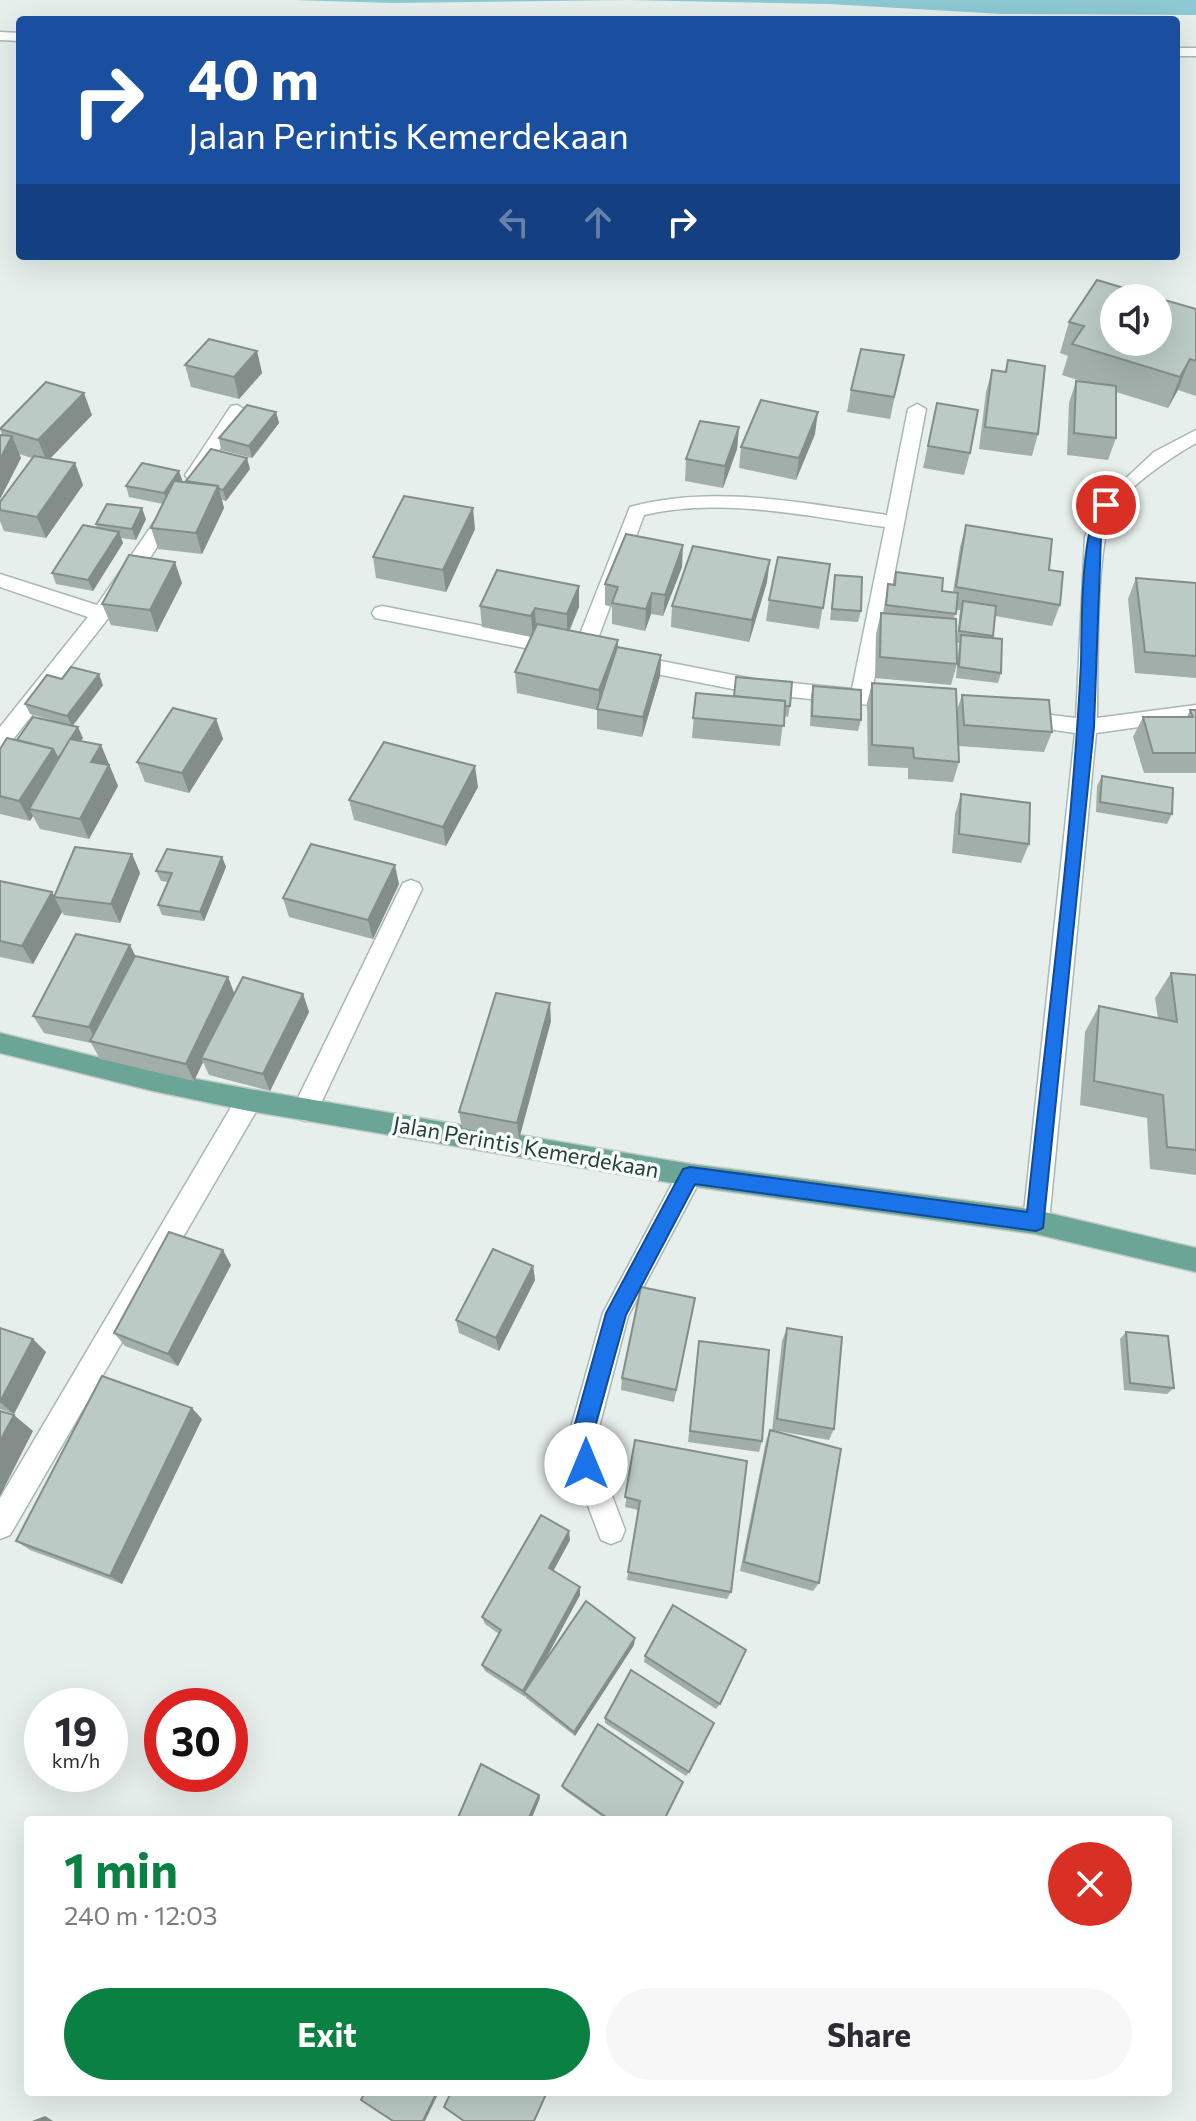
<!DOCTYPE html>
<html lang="en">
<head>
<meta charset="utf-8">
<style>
	:root { --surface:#fff; --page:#f7f7f7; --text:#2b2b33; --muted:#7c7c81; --accent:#0b8043 }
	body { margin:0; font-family:Commissioner,sans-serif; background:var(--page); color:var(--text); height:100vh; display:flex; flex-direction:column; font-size:30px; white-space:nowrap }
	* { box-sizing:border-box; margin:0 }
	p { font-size:26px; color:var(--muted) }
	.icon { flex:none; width:44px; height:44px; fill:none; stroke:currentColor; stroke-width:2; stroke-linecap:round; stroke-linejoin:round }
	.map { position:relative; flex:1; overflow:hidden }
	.panel { position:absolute; left:24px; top:1816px; width:1148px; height:280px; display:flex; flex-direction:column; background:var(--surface); border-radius:8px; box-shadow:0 8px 32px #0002 }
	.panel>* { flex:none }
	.guide { position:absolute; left:16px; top:16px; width:1164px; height:244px; border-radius:8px; box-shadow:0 8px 32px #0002; background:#1a4fa0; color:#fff; overflow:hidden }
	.tools { position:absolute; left:1100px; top:284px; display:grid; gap:16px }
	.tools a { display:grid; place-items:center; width:72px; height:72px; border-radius:50%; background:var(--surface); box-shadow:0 8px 32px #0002; font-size:40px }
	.speed { position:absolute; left:24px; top:1688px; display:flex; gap:16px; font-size:40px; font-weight:700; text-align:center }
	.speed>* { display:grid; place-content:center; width:104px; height:104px; border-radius:50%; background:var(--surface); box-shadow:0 8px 32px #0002; line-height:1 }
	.speed small { font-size:20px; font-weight:400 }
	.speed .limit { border:12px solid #d22; background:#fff; color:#111 }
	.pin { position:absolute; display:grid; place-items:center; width:68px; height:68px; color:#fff; margin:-34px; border:4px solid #fff; border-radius:50%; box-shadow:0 2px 8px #0007 }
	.me { position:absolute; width:88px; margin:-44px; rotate:0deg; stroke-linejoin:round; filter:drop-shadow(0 0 6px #0008) }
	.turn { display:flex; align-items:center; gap:28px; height:168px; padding:0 40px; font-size:36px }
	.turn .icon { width:104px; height:104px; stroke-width:2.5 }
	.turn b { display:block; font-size:56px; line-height:68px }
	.lanes { display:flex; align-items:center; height:76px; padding:0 40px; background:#0003; justify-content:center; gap:40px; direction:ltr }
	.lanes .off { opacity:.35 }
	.round { display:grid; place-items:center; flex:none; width:84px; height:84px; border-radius:42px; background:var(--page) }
	.summary { display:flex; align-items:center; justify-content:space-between; height:136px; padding:0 40px }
	h1 { font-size:48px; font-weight:700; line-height:60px; color:var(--accent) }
	.primary-button { display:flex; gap:16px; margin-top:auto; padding:16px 40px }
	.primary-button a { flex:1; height:92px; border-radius:48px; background:var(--accent); color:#fff; font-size:32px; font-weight:700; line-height:92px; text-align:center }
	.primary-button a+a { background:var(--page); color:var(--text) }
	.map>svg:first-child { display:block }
	.water { fill:#8ec9d4 }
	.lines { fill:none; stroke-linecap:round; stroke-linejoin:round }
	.minor-casing { stroke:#a8b8b2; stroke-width:3 }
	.primary-casing { stroke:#c2cac8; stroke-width:3 }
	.minor { fill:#fff; fill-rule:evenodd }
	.primary { fill:#6aa596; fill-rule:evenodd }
	.wall { fill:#a1aea9; fill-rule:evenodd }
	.shaded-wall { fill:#838d89 }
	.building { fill:#bbcac4; stroke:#838d89; stroke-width:2 }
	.route { fill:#1a73e8; stroke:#114b97; stroke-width:2 }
	.labels { text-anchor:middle; stroke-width:7; stroke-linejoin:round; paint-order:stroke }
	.street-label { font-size:22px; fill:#24423a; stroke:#f7fbf9 }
</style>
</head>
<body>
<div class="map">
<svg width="1196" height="2121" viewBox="0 0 1196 2121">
	<rect width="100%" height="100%" fill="#e6efeb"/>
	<!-- water -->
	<polygon class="water" points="294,0 1196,0 1196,15 1002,14 829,4 626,0 392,3"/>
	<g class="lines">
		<!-- minor casing -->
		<g class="minor-casing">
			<g id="minor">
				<polygon points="0,32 20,33 20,41 0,40"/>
				<rect x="1176" y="48" width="20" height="8"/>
				<path d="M917,404l9,5 -54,282 34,5 3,5 -3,5 -7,2 -146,-15 -122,-24 -10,-7 10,-7 122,24 99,10 33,-162c-78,-11 -163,-30 -241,-12l-51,137 -3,5h-14l-3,-5 57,-145c83,-23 173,-4 257,8l21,-106z"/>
				<polygon points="237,405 246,410 200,479 188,479 185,475 188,471 231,406"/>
				<path d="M1196,430v13c-23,13 -68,43 -82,66 -19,31 -16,166 -17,209l99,-13v14l-100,14 -47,489 -4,8 -9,4 -9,-4 -4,-8 52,-489 -56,-8 -7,-2 -3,-5 3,-5 7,-2 57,7 9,-181 12,-32 57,-53z"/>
				<polygon points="172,503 181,509 128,593 7,747 0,750 0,727 88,617 0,587 0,574 97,605 166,505"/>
				<polygon points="382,606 560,641 570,648 560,655 375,618 372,613 375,608"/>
				<polygon points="411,880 419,883 422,889 314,1118 305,1121 296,1118 293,1110 296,1102 400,889 403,883"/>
				<polygon points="249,1089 258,1092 261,1100 258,1108 10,1535 0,1539 0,1498 240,1092"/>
				<polygon points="690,1164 699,1167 703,1175 628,1316 598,1431 600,1464 625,1530 621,1540 611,1544 601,1540 572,1464 570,1431 603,1313 681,1167"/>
			</g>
		</g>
		<!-- primary casing -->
		<g class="primary-casing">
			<polygon id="primary" points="0,1033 153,1071 249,1089 690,1164 1036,1210 1196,1248 1196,1272 1036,1234 690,1186 249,1111 153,1091 0,1053"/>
		</g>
		<!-- minor -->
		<use href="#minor" class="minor"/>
		<!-- primary -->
		<use href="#primary" class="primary"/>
	</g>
	<!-- wall -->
	<g class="wall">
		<polygon points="1196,309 1196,396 1178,390 1168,408 1116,392 1116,438 1108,460 1067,455 1069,403 1076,381 1084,382 1062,375 1068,356 1060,353 1069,322"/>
		<polygon points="257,351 262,373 239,399 191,387 185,365"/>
		<polygon points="1008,360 1038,434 1032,456 979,449 986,392 992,370 1005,372"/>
		<polygon points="899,377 890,419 847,412 851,390"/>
		<polygon points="937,403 970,453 964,475 923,468"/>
		<polygon points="276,412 279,423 252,458 221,450 219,438"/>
		<polygon points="92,415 49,459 75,463 83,485 46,538 4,531 0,521 0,502 32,458 19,454 21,458 0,499 0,435 2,435 0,428"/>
		<polygon points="739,427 737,449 723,488 685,481 686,459"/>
		<polygon points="815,434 796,480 739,468 741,447"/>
		<polygon points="250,469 226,501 222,500 224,508 202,554 158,549 151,528 163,504 129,497 126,486 186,483 186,481"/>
		<polygon points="146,519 136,540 121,538 123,543 93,591 56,584 52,573 97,528 96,524"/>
		<path d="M966,525l83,45 11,35 -8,21 -57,-10 -3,22 9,35 -3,10 -42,-5 3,-35 -2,-1v22l-6,21 -76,-7 1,-44 5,-21h2l5,-29 5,1 3,-13 46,19 11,1 7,-45zM956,610h4l-3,29 -3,-21z"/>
		<polygon points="475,529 446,592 376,578 373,557"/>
		<polygon points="830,564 819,629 766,621 769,600"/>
		<polygon points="682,567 663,616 651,614 645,631 612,624 612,607 605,605 605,584"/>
		<polygon points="835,575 861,611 858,622 830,620"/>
		<polygon points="1136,578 1196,583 1196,678 1135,673 1128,599"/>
		<polygon points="767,582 749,642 671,627 672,606"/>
		<polygon points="182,583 157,632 111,625 102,604"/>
		<polygon points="480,606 579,607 570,630 618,647 661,655 660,676 642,737 597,729 597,710 517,693 515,672 531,637 482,627"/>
		<polygon points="62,679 103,685 73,726 83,738 81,741 101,745 118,786 89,839 40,829 33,816 30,821 0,814 0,749 57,722 30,714 25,704"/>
		<polygon points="872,683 957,710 962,695 1052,732 1044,752 959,746 959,762 953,782 908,779 908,768 868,766 867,703"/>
		<polygon points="813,686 861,720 858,731 810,726 811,696"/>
		<polygon points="696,693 790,706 788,717 784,716 780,746 692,738"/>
		<polygon points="1190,710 1196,710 1196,773 1144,773 1133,737 1143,717 1187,717"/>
		<polygon points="216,719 223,739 189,793 145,782 137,762"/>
		<polygon points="1102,776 1172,814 1167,824 1096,812 1097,786"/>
		<polygon points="478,787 446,846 354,820 349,800"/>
		<polygon points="961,794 1029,844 1021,863 952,853 955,814"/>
		<polygon points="132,854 140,873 120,923 64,915 62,912 33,964 0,957 0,881 52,892 54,895"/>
		<polygon points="222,857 226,867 204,921 162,915 158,905 168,882 161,881 156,871"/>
		<polygon points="399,884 373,939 289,917 283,898"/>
		<polygon points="130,945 135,956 228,977 234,994 303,994 309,1012 270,1091 209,1075 203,1062 194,1081 100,1059 91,1043 44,1033 33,1016"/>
		<polygon points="1171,973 1196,975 1196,1175 1150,1169 1147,1118 1080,1105 1085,1032 1099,1006 1158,1018 1155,998"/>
		<polygon points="551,1021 519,1139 462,1128 459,1112"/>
		<polygon points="231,1265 178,1366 125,1346 114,1333"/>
		<polygon points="533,1266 535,1280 499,1351 459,1333 456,1320"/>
		<polygon points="692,1311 674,1402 621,1390 622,1378"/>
		<polygon points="0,1328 46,1352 14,1414 0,1409"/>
		<polygon points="787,1328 834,1429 829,1440 772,1430 782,1341"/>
		<polygon points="1126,1332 1174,1388 1167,1394 1124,1390 1120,1339"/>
		<polygon points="699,1341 762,1441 759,1452 688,1442"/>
		<polygon points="202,1419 122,1584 30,1550 16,1541"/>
		<polygon points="770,1430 819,1583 813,1591 740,1571 766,1441"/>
		<polygon points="635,1440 731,1592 727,1599 627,1580 638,1510 625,1507"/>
		<polygon points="570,1540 553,1571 580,1587 580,1595 540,1669 634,1645 575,1736 526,1698 526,1696 525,1697 485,1671 482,1665 499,1634 485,1624 482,1617"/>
		<polygon points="645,1656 720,1704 716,1709 644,1662"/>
		<polygon points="605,1718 689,1772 686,1776 605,1723"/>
		<polygon points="562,1786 664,1820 607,1820 563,1789"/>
	</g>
	<!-- shaded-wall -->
	<g class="shaded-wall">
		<polygon points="257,351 262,373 239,399 234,377"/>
		<polygon points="1190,359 1178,390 1168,408 1180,377"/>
		<polygon points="84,393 92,415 47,462 38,440"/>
		<polygon points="276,412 279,423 252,458 249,446"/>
		<polygon points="818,412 815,434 796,480 799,458"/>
		<polygon points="739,427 737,449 723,488 725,466"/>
		<polygon points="12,436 21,458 0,499 0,459"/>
		<polygon points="247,458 250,469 226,501 223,490"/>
		<polygon points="75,463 83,485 46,538 37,517"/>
		<polygon points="179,471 183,482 167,504 164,493"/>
		<polygon points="218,486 224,508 202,554 196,533"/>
		<polygon points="142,508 146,519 136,540 132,529"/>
		<polygon points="473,508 475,529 446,592 443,570"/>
		<polygon points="119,532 123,543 93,591 88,580"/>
		<polygon points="683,545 682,567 663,616 665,595"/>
		<polygon points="770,560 767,582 749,642 752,620"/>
		<polygon points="175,562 182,583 157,632 150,610"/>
		<polygon points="579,586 579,607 567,635 567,614"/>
		<polygon points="652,593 651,614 645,631 646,609"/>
		<polygon points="535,608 536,629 533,637 531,616"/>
		<polygon points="618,640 618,661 599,711 599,690"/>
		<polygon points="661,655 660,676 642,737 643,717"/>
		<polygon points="99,674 103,685 72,726 67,716"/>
		<polygon points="216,719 223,739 189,793 182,773"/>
		<polygon points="78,727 83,738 63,769 58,759"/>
		<polygon points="101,745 118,786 89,839 80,819 91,762"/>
		<polygon points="53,749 63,769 29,809 33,816 30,821 19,801"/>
		<polygon points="475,766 478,787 446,846 443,827"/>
		<polygon points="132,854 140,873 120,923 111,904"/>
		<polygon points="222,857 226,867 204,921 200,912"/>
		<polygon points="395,865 399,884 373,939 368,920"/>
		<polygon points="52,892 62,912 33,964 22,946"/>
		<polygon points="130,945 139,963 99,1045 89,1027"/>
		<polygon points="228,977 235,995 201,1058 203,1062 194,1081 186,1064"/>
		<polygon points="303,994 309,1012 270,1091 263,1074"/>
		<polygon points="550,1003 551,1021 519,1139 517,1123"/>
		<polygon points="223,1250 231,1265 178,1366 168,1354"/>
		<polygon points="533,1266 535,1280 499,1351 496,1338"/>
		<polygon points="33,1339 46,1352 14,1414 0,1402"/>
		<polygon points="192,1408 202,1419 122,1584 110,1576"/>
		<polygon points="14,1415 33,1431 0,1496 0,1441"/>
		<polygon points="569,1531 570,1540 550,1577 549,1568"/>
		<polygon points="580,1587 580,1595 527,1694 524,1692 525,1697 523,1691"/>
		<polygon points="635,1638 634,1645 575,1736 574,1732"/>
		<polygon points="539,1795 540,1798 531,1820 528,1820"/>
		<polygon points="437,2092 439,2092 425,2121 423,2121"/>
		<polygon points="45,2116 53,2121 32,2121"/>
	</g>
	<!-- building -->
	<g class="building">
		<polygon points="1097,280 1158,298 1114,298 1114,342 1158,342 1158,298 1196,309 1196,361 1190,359 1180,377 1072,344 1084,326 1069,322"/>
		<polygon points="209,339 257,351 234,377 185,365"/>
		<polygon points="861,349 904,355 894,397 851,390"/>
		<polygon points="1008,360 1045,366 1038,434 985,427 992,370 1006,372"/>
		<polygon points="1076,381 1116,386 1116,438 1074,433"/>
		<polygon points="46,382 84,393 38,440 0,429"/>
		<polygon points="761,400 818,412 799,458 741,447"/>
		<polygon points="937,403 978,410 970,453 928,446"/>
		<polygon points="247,405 276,412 249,446 219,438"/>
		<polygon points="700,421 739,427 725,466 686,459"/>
		<polygon points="0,435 12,436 0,459"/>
		<polygon points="211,449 247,458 223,490 219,489 218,486 186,481"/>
		<polygon points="34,456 75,463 37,517 0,510 0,502"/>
		<polygon points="142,463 179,471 164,493 126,486"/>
		<polygon points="174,481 218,486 196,533 151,528"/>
		<polygon points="404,496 473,508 443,570 373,557"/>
		<polygon points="107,504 142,508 132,529 96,524"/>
		<polygon points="83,525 119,532 88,580 52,573"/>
		<polygon points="966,525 1052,539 1049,570 1063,572 1060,605 956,587"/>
		<polygon points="626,534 683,545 665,595 652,593 646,609 612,603 618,587 605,584"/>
		<polygon points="693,546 770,560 752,620 672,606"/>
		<polygon points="129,555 175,562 150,610 102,604"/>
		<polygon points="778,557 830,564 823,608 769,600"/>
		<polygon points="497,570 579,586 567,614 535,608 531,616 480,606"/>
		<polygon points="896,572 943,578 942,591 958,593 956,614 886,605 888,584 895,585"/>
		<polygon points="835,575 862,577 861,611 832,609"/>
		<polygon points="1136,578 1196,583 1196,656 1145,652"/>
		<polygon points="963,601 996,606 993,636 959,631"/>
		<polygon points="881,613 956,619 957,664 880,657"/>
		<polygon points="537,624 618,640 599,690 515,672"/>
		<polygon points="961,635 1002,639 1001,673 959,667"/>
		<polygon points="617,647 661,655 643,717 597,709"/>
		<polygon points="71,667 99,674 67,716 25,704 47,675 62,679"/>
		<polygon points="736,677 792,682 790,706 785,706 785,701 734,696"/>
		<polygon points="872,683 956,689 959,762 914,758 913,748 872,745"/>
		<polygon points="813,686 861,690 861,720 812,716"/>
		<polygon points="696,693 785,701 784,726 693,718"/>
		<polygon points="962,695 1049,700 1052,732 964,725"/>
		<polygon points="173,708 216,719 182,773 137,762"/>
		<polygon points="1190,710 1196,710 1196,753 1153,753 1143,717 1193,717"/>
		<polygon points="33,717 78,727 58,759 53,749 17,740"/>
		<polygon points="7,738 53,749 19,801 0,796 0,749"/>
		<polygon points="70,739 101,745 91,762 109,765 80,819 29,809"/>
		<polygon points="384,742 475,766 443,827 349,800"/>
		<polygon points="1102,776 1173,788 1172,814 1100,802"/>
		<polygon points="961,794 1030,803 1029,844 959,834"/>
		<polygon points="311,844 395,865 368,920 283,898"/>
		<polygon points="75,847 132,854 111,904 54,897"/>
		<polygon points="167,849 222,857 200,912 158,905 172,873 156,871"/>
		<polygon points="0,881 52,892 22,946 0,941"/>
		<polygon points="76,934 130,945 89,1027 33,1016"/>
		<polygon points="135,956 228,977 186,1064 90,1041"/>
		<polygon points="1171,973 1196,975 1196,1150 1167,1147 1163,1095 1094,1081 1099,1006 1177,1022"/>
		<polygon points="243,977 303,994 263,1074 201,1058"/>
		<polygon points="496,993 550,1003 517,1123 459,1112"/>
		<polygon points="169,1232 223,1250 168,1354 114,1333"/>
		<polygon points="493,1249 533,1266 496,1338 456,1320"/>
		<polygon points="641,1287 695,1298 676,1390 622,1378"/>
		<polygon points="0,1328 33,1339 0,1402"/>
		<polygon points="787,1328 842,1337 834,1429 777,1419"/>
		<polygon points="1126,1332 1168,1336 1174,1388 1130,1383"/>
		<polygon points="699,1341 769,1350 762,1441 690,1431"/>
		<polygon points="102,1376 192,1408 110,1576 16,1541"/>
		<polygon points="0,1411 14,1415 0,1441"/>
		<polygon points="770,1430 841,1449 819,1583 744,1562"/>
		<polygon points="635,1440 747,1461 731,1592 628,1572 640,1501 625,1497"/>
		<polygon points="541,1515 569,1531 549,1568 580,1587 523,1691 482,1665 501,1630 482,1617"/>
		<polygon points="586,1601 635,1638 574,1732 524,1692"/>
		<polygon points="673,1605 746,1650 720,1704 645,1656"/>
		<polygon points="631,1670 714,1723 689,1772 605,1718"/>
		<polygon points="598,1724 683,1782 664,1820 610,1820 562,1786"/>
		<polygon points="481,1764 539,1795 528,1820 457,1820"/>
		<polygon points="365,2092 437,2092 423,2121 393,2121 361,2100"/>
		<polygon points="451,2092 547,2092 534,2121 464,2121 444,2107"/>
	</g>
	<!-- route -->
	<path class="route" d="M1106,500l7,5 -12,32 -7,190 -51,501 -7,3 -341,-47 -69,131 -32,116 2,33 -3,8 -7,3 -8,-3 -5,-41 33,-118 77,-144 7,-2 337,45c19,-183 45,-366 54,-549 1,-28 -2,-152 25,-163z"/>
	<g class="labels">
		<!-- street labels -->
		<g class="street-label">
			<text transform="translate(526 1147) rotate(10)" y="8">Jalan Perintis Kemerdekaan</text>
		</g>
	</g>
</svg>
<div class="tools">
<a><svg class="icon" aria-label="sound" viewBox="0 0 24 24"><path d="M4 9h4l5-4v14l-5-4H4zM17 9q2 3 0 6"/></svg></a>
</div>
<div class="speed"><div>19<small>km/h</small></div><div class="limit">30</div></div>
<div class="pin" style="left:1106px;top:505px;background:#d93025"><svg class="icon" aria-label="arrive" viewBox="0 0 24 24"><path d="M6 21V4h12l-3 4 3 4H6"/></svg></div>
<svg class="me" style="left:586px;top:1464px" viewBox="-20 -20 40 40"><circle r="19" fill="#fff"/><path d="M0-13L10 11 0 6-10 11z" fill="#1a73e8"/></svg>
<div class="guide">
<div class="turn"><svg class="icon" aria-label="right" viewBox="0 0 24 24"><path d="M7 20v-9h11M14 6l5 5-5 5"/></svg><div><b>40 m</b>Jalan Perintis Kemerdekaan</div></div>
<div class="lanes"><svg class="icon off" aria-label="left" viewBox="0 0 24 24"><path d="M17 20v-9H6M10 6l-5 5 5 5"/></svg><svg class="icon off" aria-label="ahead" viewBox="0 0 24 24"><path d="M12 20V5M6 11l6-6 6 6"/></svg><svg class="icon" aria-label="right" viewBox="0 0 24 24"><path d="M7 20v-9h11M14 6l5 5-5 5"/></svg></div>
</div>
<section class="panel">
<div class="summary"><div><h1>1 min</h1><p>240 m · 12:03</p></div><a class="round" style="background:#d93025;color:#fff"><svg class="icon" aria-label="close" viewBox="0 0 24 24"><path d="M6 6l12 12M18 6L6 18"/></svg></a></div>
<div class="primary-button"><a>Exit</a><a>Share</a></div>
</section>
</div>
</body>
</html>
